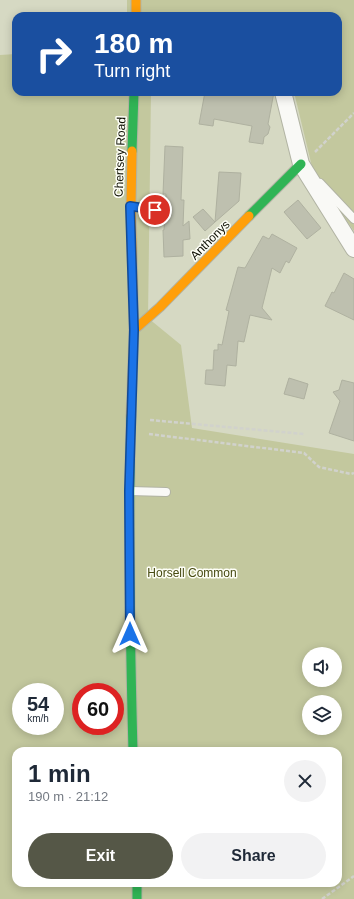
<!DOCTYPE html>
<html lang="en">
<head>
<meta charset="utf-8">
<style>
	:root { --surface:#fff; --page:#f2f2f3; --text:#1f2937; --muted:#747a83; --accent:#555747 }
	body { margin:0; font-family:Helvetica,sans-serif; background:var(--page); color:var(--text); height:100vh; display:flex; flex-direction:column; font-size:15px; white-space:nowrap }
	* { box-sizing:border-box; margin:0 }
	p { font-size:13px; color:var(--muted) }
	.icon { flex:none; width:22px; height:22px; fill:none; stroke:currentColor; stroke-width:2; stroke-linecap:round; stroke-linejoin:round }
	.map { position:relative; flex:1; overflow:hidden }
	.sheet { position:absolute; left:12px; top:747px; width:330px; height:140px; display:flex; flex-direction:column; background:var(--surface); border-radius:12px; box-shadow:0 2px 10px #0003 }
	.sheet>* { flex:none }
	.banner { position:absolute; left:12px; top:12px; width:330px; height:84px; border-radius:12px; box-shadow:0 2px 10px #0003; background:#1a4fa0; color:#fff; overflow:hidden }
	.tools { position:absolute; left:302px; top:647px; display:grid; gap:8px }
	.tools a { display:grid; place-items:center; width:40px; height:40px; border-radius:50%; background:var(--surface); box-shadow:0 2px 10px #0003; font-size:20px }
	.speed { position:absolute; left:12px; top:683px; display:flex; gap:8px; font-size:20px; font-weight:700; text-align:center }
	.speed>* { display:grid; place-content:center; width:52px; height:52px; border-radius:50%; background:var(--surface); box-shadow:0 2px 10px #0003; line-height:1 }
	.speed small { font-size:10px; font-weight:400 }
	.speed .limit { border:6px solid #d22; background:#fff; color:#111 }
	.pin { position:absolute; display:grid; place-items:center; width:34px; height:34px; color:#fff; margin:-17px; border:2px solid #fff; border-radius:50%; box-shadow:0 1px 4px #0007 }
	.me { position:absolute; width:44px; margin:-22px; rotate:0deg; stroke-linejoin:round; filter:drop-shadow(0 0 3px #0008) }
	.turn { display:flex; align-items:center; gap:14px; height:84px; padding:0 16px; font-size:18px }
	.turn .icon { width:52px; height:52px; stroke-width:2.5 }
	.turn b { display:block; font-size:28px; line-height:34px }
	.round { display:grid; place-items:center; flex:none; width:42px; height:42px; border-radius:21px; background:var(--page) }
	.summary { display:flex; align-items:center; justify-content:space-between; height:68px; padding:0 16px }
	h1 { font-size:24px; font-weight:800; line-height:30px }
	.action { display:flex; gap:8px; margin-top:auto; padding:8px 16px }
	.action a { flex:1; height:46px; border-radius:24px; background:var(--accent); color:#fff; font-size:16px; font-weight:800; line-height:46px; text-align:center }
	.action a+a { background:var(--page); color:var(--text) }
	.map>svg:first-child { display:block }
	.green { fill:#c3c89e; fill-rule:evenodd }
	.building { fill:#bec0af; stroke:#afb1a0 }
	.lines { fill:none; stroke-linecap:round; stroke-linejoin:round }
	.lane-casing { stroke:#b1b3a3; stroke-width:10 }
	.street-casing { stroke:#b1b3a3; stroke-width:18 }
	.fast-casing { stroke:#b1b3a3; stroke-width:11 }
	.slow-casing { stroke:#b1b3a3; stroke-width:11 }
	.path { stroke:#d1d2cc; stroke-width:2.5; stroke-dasharray:4 2; stroke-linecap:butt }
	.lane { stroke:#f9f9f6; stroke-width:8 }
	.street { stroke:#f9f9f6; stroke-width:16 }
	.fast { stroke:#30b455; stroke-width:9 }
	.slow { stroke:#ff9f0a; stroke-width:9 }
	.route-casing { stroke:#114b97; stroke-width:10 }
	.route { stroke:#1a73e8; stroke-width:7 }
	.labels { text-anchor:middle; stroke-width:3; stroke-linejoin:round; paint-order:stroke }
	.street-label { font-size:12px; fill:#0f1104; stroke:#fefff7 }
	.park-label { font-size:12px; fill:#464a10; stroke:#fefff7 }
</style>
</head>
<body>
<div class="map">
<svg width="354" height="899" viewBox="0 0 354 899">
	<rect width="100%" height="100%" fill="#d6d9c3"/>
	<!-- green -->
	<g class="green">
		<polygon points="127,0 354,0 354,231 314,175 294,92 338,92 338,16 127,16"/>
		<path d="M16,54v38h135l-3,226 33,27 11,83 162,26v445h-354v-844zM309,654h26v26h-26zM21,692h34v34h-34zM81,692h34v34h-34zM309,702h26v26h-26zM16,751h322v132h-322z"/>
	</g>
	<!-- building -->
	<g class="building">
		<polygon points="205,92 274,92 268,124 270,127 268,134 264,137 263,144 249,142 252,126 214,119 213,126 199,124"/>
		<polygon points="165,146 183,147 181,200 184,200 183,226 189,221 190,239 183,240 183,256 164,257 163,230 164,230 166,194 163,194"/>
		<polygon points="219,172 241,173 239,201 215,222"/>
		<polygon points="298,200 321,228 307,239 284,212"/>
		<polygon points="203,209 215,222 205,231 193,217"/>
		<polygon points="272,234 297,248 289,263 286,261 280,273 272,268 262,308 272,320 250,315 244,342 238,341 236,366 227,365 225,386 205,384 206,370 213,370 214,350 218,350 218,344 222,345 229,311 226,310 238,267 245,268 263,236 269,239"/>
		<polygon points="344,273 354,279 354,320 325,306 332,292 334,293"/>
		<polygon points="289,378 308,384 304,399 284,394"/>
		<polygon points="342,380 354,383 354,441 329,433 340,401 333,392 339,390"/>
	</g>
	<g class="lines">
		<!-- lane casing -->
		<g class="lane-casing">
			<g id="lane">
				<polyline points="320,183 354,219"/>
				<polyline points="132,206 155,210"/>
				<polyline points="130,491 166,492"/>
			</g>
		</g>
		<!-- street casing -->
		<g class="street-casing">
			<polyline id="street" points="283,92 301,164 354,249"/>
		</g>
		<!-- fast casing -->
		<g class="fast-casing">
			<g id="fast">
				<polyline points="132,151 134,92"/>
				<polyline points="249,216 301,164"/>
				<path d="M131,416c-3,112 -1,223 2,335"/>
				<polyline points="137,883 137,899"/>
			</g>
		</g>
		<!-- slow casing -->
		<g class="slow-casing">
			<g id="slow">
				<polyline points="136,0 136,16"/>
				<polyline points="134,330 160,307 249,216"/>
				<polyline points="131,416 134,330 131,206 132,151"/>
			</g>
		</g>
		<!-- path -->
		<g class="path">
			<polyline points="315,152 354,113"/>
			<polyline points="150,420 304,434"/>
			<polyline points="149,434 304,453 319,467 351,474 354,473"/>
			<polyline points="322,899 354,876"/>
		</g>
		<!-- lane -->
		<use href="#lane" class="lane"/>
		<!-- street -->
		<use href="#street" class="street"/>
		<!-- fast -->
		<use href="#fast" class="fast"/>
		<!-- slow -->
		<use href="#slow" class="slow"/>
	</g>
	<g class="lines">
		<!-- route casing -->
		<g class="route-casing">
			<polyline id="route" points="130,634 129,491 134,330 130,206 155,210"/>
		</g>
		<!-- route -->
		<use href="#route" class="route"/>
	</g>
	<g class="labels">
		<!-- street labels -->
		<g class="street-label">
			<text transform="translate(120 157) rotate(-88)" y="4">Chertsey Road</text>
			<text transform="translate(210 240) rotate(-45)" y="4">Anthonys</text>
		</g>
		<!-- park labels -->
		<g class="park-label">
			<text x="192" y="577">Horsell Common</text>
		</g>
	</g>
</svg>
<div class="tools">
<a><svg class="icon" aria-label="sound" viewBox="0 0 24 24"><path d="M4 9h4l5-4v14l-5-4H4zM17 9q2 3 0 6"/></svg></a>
<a><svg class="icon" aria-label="layers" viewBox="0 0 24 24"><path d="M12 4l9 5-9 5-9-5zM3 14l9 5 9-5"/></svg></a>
</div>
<div class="speed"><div>54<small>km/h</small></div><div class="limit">60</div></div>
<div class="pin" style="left:155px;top:210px;background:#d93025"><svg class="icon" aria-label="arrive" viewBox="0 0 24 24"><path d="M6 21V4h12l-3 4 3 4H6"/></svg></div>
<svg class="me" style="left:130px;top:634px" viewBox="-20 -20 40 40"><path d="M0-17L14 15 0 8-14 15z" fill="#1a73e8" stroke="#fff" stroke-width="4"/></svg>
<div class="banner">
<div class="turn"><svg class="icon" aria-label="right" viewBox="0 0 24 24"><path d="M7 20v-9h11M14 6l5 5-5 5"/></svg><div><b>180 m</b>Turn right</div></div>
</div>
<section class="sheet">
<div class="summary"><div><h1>1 min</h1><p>190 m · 21:12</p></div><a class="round"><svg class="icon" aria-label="close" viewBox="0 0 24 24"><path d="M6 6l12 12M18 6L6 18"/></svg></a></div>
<div class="action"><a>Exit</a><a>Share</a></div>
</section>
</div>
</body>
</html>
